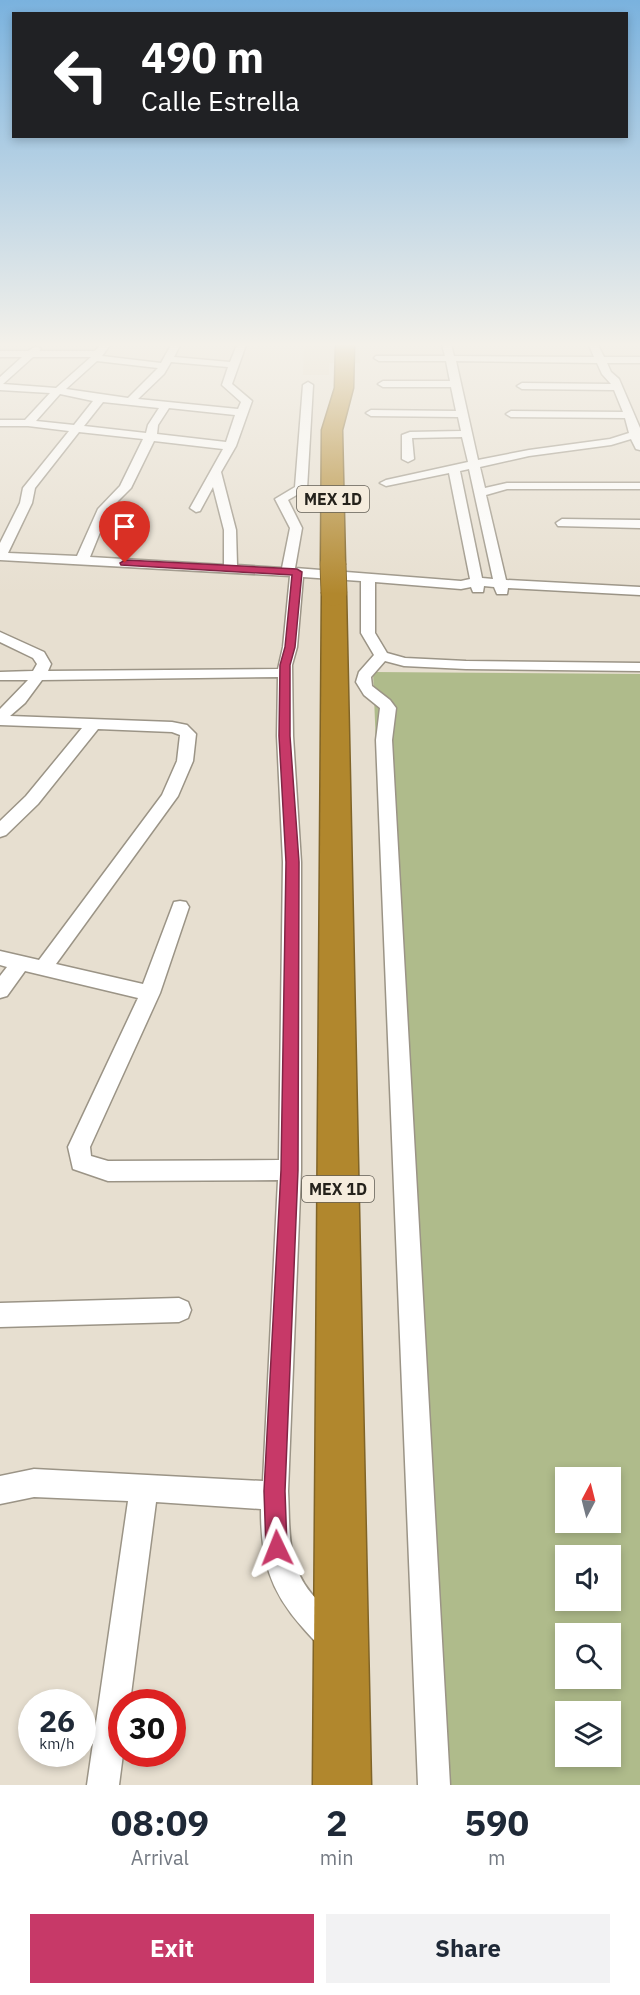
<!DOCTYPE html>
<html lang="en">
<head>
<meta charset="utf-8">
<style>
	:root { --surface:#fff; --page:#f2f2f3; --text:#1f2937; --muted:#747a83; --accent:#c73968 }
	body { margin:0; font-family:"IBM Plex Sans",sans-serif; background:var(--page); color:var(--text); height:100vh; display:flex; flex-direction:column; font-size:22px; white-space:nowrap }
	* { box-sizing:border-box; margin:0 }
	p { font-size:20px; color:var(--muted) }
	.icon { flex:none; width:33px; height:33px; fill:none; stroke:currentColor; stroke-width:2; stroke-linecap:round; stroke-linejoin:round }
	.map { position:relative; height:1785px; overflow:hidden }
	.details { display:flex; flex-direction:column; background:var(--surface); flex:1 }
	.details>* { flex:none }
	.top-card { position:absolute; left:12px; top:12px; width:616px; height:126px; border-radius:0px; box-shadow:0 3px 9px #0003; background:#202124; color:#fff; overflow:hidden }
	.needle { width:39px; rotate:7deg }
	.tools { position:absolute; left:555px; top:1467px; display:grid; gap:12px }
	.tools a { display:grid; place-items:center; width:66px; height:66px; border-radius:0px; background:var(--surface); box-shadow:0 3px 9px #0003; font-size:30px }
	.speed { position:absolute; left:18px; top:1689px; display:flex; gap:12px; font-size:30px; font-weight:700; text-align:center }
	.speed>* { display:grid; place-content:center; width:78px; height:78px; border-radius:50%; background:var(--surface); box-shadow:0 3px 9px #0003; line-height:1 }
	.speed small { font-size:15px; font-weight:400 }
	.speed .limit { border:9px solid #d22; background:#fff; color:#111 }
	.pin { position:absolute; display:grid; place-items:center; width:51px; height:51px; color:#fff; margin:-62px -26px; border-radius:50% 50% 50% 0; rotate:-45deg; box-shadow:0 0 6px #0007 }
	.pin .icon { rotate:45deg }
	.me { position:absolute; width:66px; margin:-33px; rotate:358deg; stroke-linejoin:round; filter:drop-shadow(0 0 4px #0008) }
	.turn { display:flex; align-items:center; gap:21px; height:126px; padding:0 30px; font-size:27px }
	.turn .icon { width:78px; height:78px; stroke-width:2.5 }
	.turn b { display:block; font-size:42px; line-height:51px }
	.eta { display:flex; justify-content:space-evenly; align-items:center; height:102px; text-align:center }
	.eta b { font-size:36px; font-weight:700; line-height:42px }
	.button { display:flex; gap:12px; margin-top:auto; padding:12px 30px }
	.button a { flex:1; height:69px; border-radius:0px; background:var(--accent); color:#fff; font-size:24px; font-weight:700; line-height:69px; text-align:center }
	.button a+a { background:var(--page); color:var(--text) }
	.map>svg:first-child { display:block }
	.built { fill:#e2d6c0 }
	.green { fill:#afbb8b; fill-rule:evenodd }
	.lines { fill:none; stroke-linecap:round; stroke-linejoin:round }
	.minor-casing { stroke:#9b9486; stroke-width:3 }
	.motorway-casing { stroke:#806427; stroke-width:3 }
	.minor { fill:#fff; fill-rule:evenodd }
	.motorway { fill:#b1872d; fill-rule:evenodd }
	.motorway-bridge-casing { stroke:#806427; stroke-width:27; stroke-linecap:butt }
	.motorway-bridge { stroke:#b1872d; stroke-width:25 }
	.route { fill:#c73968; stroke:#812544; stroke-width:1.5 }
	.labels { text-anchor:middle; stroke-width:6; stroke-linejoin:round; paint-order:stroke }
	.shield { fill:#f5ecdd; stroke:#635f56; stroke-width:1.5 }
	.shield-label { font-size:16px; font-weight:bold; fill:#25221c }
</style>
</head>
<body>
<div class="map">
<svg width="640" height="1785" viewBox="0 0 640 1785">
	<rect width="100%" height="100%" fill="#e7dfd0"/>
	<!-- built -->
	<polygon class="built" points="304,345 359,345 360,363 329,363 329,375 303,375"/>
	<!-- green -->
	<path class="green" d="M373,672l267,2v1111h-222zM566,1478h44v44h-44zM566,1556h44v44h-44zM566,1634h44v44h-44zM566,1712h44v44h-44z"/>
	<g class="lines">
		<!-- minor casing -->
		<g class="minor-casing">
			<g id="minor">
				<path d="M100,345h10l-8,11 59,7 10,-18h9l-6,12 56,5 7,-17h9l-14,39 20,17 -16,45 -15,26 15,58 1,35 45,3 8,-40 -15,-29 20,-12 8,-102 5,-3 5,3 -6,104 -19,11 14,28 -7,40 166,13 9,-2 -21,-106 -63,13 -6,-3 6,-3 82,-18 -6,-25 -50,1 2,21 -6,3 -6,-3v-24l8,-3 51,-1 -3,-14 -87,-1 -5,-3 5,-3 85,1 -5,-24h-68l-5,-3 5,-3h67l-4,-20h-67l-5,-3 2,-2h69l-3,-11h9l3,11 140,1 -5,-12h9l6,12h36v6h-33l4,9 8,7 21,49v22l-4,-1 -5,-10 -20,6 -82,11 -49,11 5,21 22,-5h133v6h-133l-21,6 20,85 134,7v8l-132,-7 -1,6h-10l-3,-7 -10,-1 -1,6h-10l-2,-5 -10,2 -86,-7v51l12,20 18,5 61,3 174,2v8l-174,-2 -62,-3 -19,-5 -14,16 1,9 18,14 6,8 -4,32 58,1045h-32l-42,-1045 4,-32 -16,-13 -8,-13 3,-10 15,-17 -13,-22v-52l-58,-4 -6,70 -5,18 1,71 8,126v308l-13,321c2,38 -2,71 23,102 12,15 28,27 35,44l-5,10 -10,5c-12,-5 -19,-14 -28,-24 -34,-38 -42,-69 -42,-119l-105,-7 -26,200h-8l1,52 -4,31h-32l41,-284 -94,-4 -34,7v-28l34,-7 229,12 15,-301 -170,1 -35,-12 -5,-22 70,-149 -113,-27 -18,25 -7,2v-22l7,-9 -7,-2v-14l39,9 123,-165 15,-34 3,-26 -8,-3 -74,-3 -60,75 -32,31 -6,2v-16l26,-25 56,-68 -82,-3v-16l28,-29h-28v-8l33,-1 4,-7 -4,-6 -33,-16v-10l44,20 7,12 -3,7 230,-2 5,-22 7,-71 -290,-16v-17l20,-40 3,-15 46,-57 -41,-5h-28v-6h25l25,-27 -50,-3v-13l22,-20h-22v-6h28l8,-5 5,3 -2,2h56zM33,357h58l-35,31 -53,-4zM97,361l61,7 -30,30 -62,-9zM456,361l141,2 5,11 9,10 -89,-1 -5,3 5,3 92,1 9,22 -112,-1 -5,3 5,3 114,1 4,15 -19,6 -81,11 -51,10zM171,362l57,5 -6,18 19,17 -3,7 -100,-10 26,-25zM60,394l33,7 -19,24 -38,-4zM103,402l56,6 -11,17 -2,8 -62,-7zM169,408l66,7 -9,27 -69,-8 1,-9zM79,432l64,7 -23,47 -22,23 -21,47 -69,-3 24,-50 3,-15zM154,441l69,8 -33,59 6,4 4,-1 13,-24 11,43v35l-134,-8 19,-47 22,-22zM469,469l24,110 -11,-1 -22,-107zM278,677l-1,59 6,126 -4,298 -171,1 -17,-5 -1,-9 70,-154 29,-86 -3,-5 -6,-1 -6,1 -31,82 -87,-20 122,-168 15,-35 3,-27 -9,-9 -15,-3 -162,-6 15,-13 17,-23z"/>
				<polygon points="562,519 640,520 640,528 558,526 556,523"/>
				<polygon points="179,1298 188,1302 191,1310 188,1318 179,1322 0,1327 0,1303"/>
			</g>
		</g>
		<!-- motorway casing -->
		<g class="motorway-casing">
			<g id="motorway">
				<polygon points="336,345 354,345 353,388 342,430 345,564 341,569 333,571 325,569 321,564 322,430 335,388"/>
				<polygon points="334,586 343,588 346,593 371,1785 313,1785 322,593 325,588"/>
			</g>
		</g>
		<!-- minor -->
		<use href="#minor" class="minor"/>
		<!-- motorway -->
		<use href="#motorway" class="motorway"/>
		<!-- motorway-bridge casing -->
		<g class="motorway-bridge-casing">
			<polyline id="motorway-bridge" points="333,564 334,593"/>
		</g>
		<!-- motorway-bridge -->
		<use href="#motorway-bridge" class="motorway-bridge"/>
	</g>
	<!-- sky -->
	<linearGradient id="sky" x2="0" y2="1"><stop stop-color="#7ab2de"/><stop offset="0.58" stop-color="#f4f1ea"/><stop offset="1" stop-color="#f4f1ea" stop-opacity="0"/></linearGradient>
	<rect width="640" height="594" fill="url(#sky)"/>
	<!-- route -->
	<polygon class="route" points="125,560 297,569 302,572 295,647 290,665 290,736 299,862 298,1170 285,1491 287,1548 284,1556 277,1559 269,1556 266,1548 264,1491 281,1170 286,862 279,736 280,665 285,647 292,575 121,565 120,563"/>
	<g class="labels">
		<!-- shield labels -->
		<g class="shield">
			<rect x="297" y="486" width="72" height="26" rx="4.5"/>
			<rect x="302" y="1176" width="72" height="26" rx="4.5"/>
		</g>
		<g class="shield-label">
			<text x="333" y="505">MEX 1D</text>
			<text x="338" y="1195">MEX 1D</text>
		</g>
	</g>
</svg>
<div class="tools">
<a><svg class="needle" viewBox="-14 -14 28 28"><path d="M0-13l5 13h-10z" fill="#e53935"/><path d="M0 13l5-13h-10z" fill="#747a83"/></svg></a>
<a><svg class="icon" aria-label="sound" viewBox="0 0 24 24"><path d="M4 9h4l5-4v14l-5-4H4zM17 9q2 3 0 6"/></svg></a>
<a><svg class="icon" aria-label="search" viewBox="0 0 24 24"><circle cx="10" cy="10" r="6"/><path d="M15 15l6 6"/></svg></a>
<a><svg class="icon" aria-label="layers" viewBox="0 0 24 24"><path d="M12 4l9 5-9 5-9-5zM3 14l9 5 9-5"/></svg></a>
</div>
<div class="speed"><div>26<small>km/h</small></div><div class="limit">30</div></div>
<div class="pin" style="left:125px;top:563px;background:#d93025"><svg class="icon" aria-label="arrive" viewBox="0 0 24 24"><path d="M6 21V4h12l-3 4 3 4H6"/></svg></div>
<svg class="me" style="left:277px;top:1548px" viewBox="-20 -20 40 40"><path d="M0-17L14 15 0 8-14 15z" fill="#c73968" stroke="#fff" stroke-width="4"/></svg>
<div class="top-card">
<div class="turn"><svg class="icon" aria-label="left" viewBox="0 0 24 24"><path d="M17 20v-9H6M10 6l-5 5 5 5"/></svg><div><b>490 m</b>Calle Estrella</div></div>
</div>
</div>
<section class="details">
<div class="eta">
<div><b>08:09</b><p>Arrival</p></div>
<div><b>2</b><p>min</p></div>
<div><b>590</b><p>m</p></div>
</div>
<div class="button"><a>Exit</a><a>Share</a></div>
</section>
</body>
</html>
